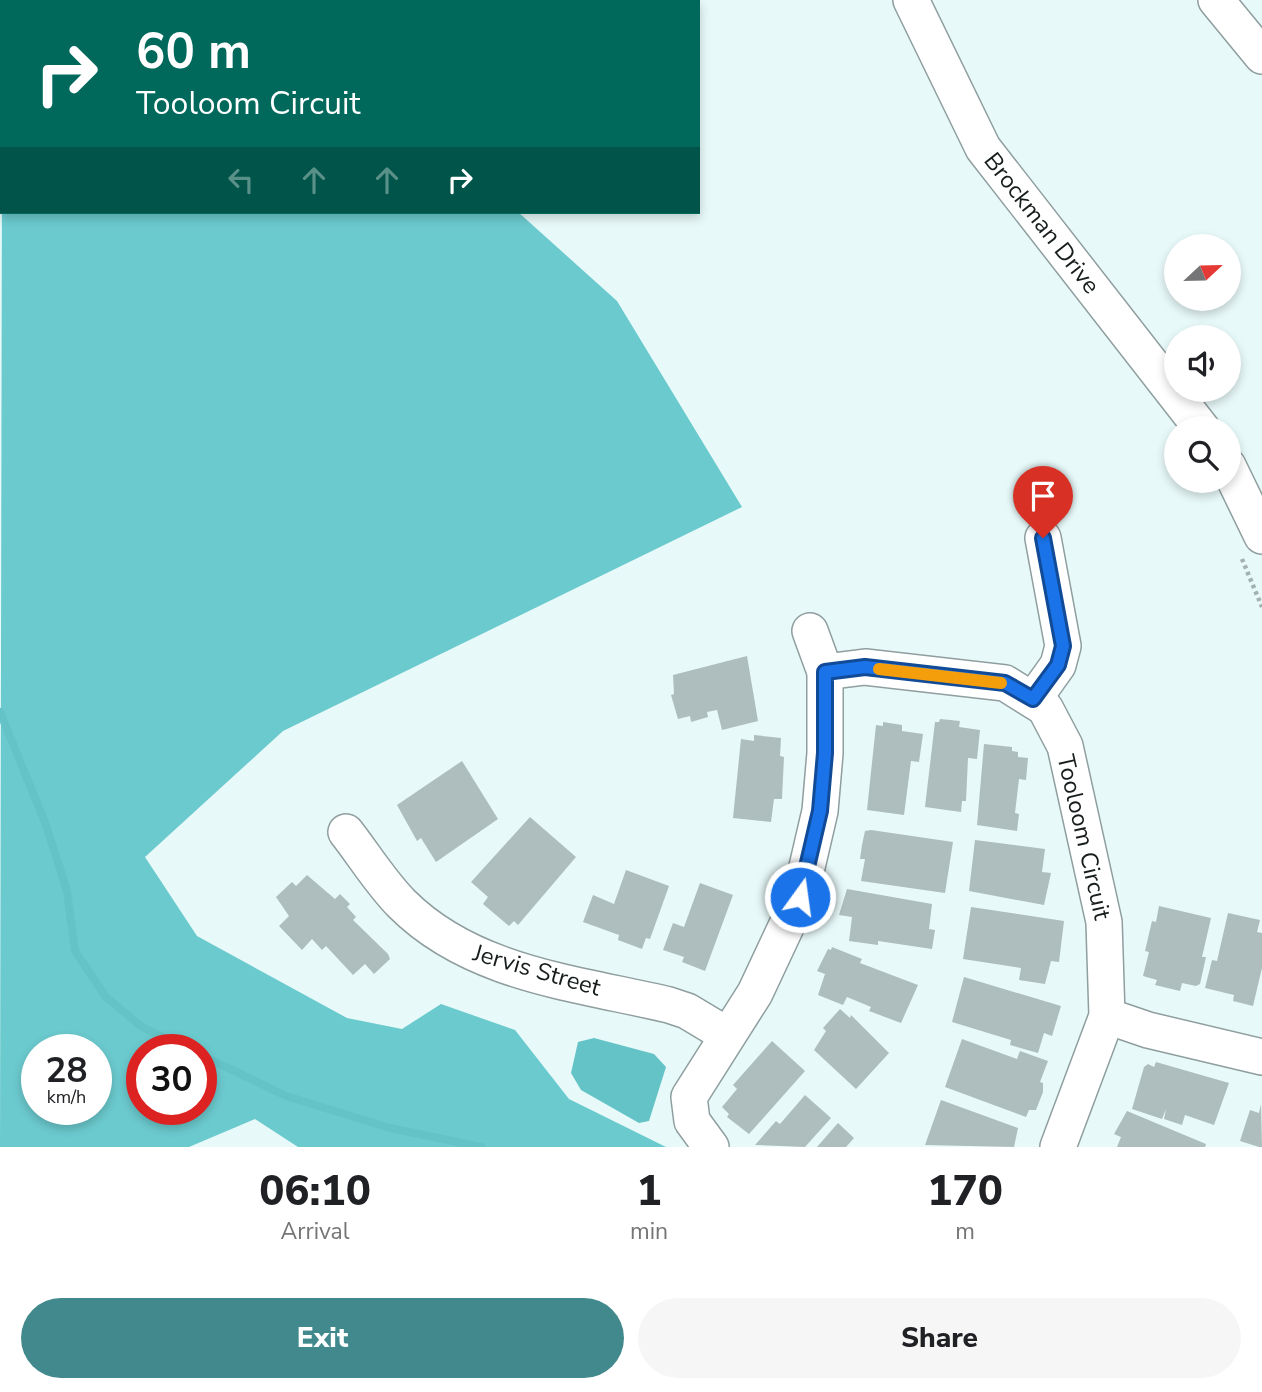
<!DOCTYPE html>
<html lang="en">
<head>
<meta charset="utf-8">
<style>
	:root { --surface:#fff; --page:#f6f6f6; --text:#202124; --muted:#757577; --accent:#41898c }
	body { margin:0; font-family:"Nunito Sans",sans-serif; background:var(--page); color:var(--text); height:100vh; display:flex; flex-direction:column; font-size:26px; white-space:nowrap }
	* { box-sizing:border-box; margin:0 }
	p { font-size:23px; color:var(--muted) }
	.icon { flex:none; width:38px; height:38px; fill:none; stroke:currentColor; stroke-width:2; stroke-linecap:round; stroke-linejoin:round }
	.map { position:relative; height:1147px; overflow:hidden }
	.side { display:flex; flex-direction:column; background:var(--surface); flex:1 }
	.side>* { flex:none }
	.guide { position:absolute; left:0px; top:0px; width:700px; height:214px; box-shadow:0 4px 10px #0003; background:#00695c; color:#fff; overflow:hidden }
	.needle { width:46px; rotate:68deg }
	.fabs { position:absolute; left:1164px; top:234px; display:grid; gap:14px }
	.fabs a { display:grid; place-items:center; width:77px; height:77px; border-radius:50%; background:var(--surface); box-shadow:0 4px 10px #0003; font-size:35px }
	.speed { position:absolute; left:21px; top:1034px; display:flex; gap:14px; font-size:35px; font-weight:700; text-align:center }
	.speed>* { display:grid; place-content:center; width:91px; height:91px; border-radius:50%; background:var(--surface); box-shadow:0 4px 10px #0003; line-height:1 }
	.speed small { font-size:18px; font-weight:400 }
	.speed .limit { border:10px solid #d22; background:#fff; color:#111 }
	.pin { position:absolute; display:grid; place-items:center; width:60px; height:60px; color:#fff; margin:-72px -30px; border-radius:50% 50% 50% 0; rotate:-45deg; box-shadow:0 0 7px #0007 }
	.pin .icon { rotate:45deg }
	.me { position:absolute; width:77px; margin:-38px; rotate:14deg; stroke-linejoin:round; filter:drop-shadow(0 0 5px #0008) }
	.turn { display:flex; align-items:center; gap:24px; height:147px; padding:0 21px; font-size:32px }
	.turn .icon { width:91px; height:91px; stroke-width:2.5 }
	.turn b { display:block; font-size:49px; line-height:60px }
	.lanes { display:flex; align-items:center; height:66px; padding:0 21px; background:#0003; justify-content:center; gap:35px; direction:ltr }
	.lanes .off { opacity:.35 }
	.eta { display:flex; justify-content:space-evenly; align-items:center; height:119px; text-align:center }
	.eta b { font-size:42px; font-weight:800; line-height:49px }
	.cta { display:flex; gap:14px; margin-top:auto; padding:14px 21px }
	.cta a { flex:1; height:80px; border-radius:42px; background:var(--accent); color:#fff; font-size:28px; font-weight:800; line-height:80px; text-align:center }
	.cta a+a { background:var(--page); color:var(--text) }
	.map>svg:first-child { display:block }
	.forest { fill:#6bcace; fill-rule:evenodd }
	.water { fill:#63c3c6 }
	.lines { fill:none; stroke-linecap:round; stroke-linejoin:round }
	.stream { stroke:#63c3c6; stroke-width:8 }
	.building { fill:#aebdbe }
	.minor-casing { stroke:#8f9e9f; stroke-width:38 }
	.path { stroke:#a4b1b1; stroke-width:4.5; stroke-dasharray:3.5 3.5; stroke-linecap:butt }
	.minor { stroke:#fff; stroke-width:35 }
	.route-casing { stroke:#114b97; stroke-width:18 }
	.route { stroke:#1a73e8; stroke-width:12 }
	.slow { stroke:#f59e0b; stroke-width:12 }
	.labels { text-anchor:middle; stroke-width:6; stroke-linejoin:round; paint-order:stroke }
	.street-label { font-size:24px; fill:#171d1d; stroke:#fff }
</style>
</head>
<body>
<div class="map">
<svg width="1262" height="1147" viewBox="0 0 1262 1147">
	<rect width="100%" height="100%" fill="#e8f9f9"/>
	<!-- forest -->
	<path class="forest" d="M2,157v55h516l99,89 125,206 -459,224 -138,126 52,79 150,82 55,11 39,-25 74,26 54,69 97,48h-368l-43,-28 -66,28h-189zM37,1050h59v60h-59zM142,1050h59v60h-59z"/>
	<!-- water -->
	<polygon class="water" points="594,1038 654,1054 666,1067 649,1121 639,1123 581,1090 571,1073 578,1042"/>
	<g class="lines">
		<!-- stream -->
		<g class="stream">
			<polyline points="0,712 46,825 67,891 75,951 106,997 142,1027 191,1050"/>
			<polyline points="201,1055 286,1096 390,1128 481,1147"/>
		</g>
	</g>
	<!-- building -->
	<g class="building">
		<polygon points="747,656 758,721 722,730 717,710 707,712 708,717 691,722 690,716 678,719 671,695 674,694 673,675"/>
		<polygon points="940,719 960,721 959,727 980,730 977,759 968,758 966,801 962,801 961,812 925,807 935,722 939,722"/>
		<polygon points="883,722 902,725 902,731 923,734 919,762 911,761 904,815 867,810 876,725 883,726"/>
		<polygon points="754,735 781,738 780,756 784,757 782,799 774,799 771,822 733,818 741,739 754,741"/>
		<polygon points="984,744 1012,747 1012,751 1018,752 1018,757 1028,758 1026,780 1019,779 1015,813 1019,814 1017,831 977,825"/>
		<polygon points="462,761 498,819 436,862 421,838 417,841 397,805"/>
		<polygon points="530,817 576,857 518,925 514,921 509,926 483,904 488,897 471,882"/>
		<polygon points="871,830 953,842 945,893 861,881 865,859 860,859 862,845 865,831"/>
		<polygon points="975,840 1045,849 1042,872 1051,873 1044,905 969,891"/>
		<polygon points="626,870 669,886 650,939 646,938 642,949 618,940 619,935 583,922 593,895 614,904"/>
		<polygon points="307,875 335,899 340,894 350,904 347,907 356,917 353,920 388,954 390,959 374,974 365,964 353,975 326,946 322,950 312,939 302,950 279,926 289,916 276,897 292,882 296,886"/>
		<polygon points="700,883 733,895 705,971 682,962 684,957 663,950 673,923 684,927"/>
		<polygon points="847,889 932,904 929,929 935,930 932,949 878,941 878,945 849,941 852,917 839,915"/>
		<polygon points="1159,906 1211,918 1202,957 1206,957 1200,984 1196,986 1182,983 1180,991 1155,985 1157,980 1143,976 1149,952 1145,951 1152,921 1156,922"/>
		<polygon points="971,907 1064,921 1059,962 1051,961 1045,984 1019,980 1021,968 963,959"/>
		<polygon points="1228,913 1260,920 1257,932 1262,933 1262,968 1253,1006 1233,1001 1234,995 1205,988 1212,960 1217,961"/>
		<polygon points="832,947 862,959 860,963 918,985 901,1023 869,1011 871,1007 847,997 843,1005 818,995 825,974 817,971 828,949 831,950"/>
		<polygon points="964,977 1061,1006 1052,1036 1044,1033 1038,1053 1010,1045 1011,1040 952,1022"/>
		<polygon points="840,1009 850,1018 851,1015 889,1053 856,1089 814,1050 826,1031 823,1028"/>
		<polygon points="962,1039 1017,1059 1020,1051 1048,1061 1040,1082 1043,1083 1043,1092 1036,1110 1029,1110 1026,1117 945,1087"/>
		<polygon points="772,1041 805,1071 749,1134 727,1117 729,1114 722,1107 737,1089 733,1085"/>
		<polygon points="1156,1062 1229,1083 1214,1125 1185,1115 1182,1125 1164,1119 1166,1109 1162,1119 1132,1109 1144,1067 1148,1064 1154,1067"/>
		<polygon points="805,1095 831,1118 805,1147 755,1145 776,1121 780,1124"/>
		<polygon points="941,1100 1018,1128 1014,1147 925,1145"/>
		<polygon points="1261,1104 1262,1147 1259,1147 1240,1141 1250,1110 1259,1113"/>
		<polygon points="1127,1111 1206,1144 1205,1147 1117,1147 1121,1137 1114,1134"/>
		<polygon points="838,1123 854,1138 846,1147 817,1147"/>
	</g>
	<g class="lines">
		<!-- minor casing -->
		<g class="minor-casing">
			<g id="minor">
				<polyline points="911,0 983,148 1202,429"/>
				<polyline points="1216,0 1262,56"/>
				<polyline points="1228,466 1262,536"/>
				<polyline points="825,672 865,667 1005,683 1045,708 1065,746 1104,922 1107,1016 1058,1147"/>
				<polyline points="1033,700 1058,665 1063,646 1043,538"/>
				<path d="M346,832c18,23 35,51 56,72 70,70 174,79 267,101l18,6 40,24"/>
				<polyline points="1107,1016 1148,1030 1262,1057"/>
				<polyline points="711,1147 692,1121 689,1097 755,993 800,897 820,811 825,753 825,672 810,631"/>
			</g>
		</g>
		<!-- path -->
		<polyline class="path" points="1242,559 1262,607"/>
		<!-- minor -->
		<use href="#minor" class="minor"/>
	</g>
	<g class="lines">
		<!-- route casing -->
		<g class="route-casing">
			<polyline id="route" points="800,897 820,811 825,753 825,672 865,667 1005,683 1033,699 1058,665 1063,646 1043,538"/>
		</g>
		<!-- route -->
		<use href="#route" class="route"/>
		<!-- slow -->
		<polyline class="slow" points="879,669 1001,683"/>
	</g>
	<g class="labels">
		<!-- street labels -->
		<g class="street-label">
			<text transform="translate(1042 223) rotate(52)" y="8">Brockman Drive</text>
			<text transform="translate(1084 837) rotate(77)" y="8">Tooloom Circuit</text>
			<text transform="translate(537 970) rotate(16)" y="8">Jervis Street</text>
		</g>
	</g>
</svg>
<div class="fabs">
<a><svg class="needle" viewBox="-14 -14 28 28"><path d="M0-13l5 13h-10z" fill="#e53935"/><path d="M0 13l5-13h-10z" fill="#757577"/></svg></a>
<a><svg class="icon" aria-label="sound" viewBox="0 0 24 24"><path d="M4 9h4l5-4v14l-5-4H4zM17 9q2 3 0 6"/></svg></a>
<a><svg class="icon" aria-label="search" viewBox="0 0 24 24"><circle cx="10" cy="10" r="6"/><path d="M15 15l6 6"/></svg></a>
</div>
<div class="speed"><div>28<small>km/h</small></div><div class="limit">30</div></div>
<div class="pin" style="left:1043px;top:538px;background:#d93025"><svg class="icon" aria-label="arrive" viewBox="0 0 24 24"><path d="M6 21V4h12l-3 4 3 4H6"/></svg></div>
<svg class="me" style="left:800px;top:897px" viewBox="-20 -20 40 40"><circle r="17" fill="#1a73e8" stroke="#fff" stroke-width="3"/><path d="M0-11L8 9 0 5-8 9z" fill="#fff"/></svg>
<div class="guide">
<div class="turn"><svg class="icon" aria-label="right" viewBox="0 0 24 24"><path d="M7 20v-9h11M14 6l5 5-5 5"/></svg><div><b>60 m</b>Tooloom Circuit</div></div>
<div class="lanes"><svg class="icon off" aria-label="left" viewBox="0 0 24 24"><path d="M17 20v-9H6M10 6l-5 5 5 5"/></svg><svg class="icon off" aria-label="ahead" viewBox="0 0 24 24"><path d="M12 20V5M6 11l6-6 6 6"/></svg><svg class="icon off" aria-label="ahead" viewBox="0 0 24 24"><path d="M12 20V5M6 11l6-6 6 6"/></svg><svg class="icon" aria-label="right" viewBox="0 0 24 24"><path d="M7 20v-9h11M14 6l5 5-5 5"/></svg></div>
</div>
</div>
<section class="side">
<div class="eta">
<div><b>06:10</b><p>Arrival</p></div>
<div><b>1</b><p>min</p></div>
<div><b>170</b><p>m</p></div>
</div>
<div class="cta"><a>Exit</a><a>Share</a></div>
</section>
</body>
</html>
